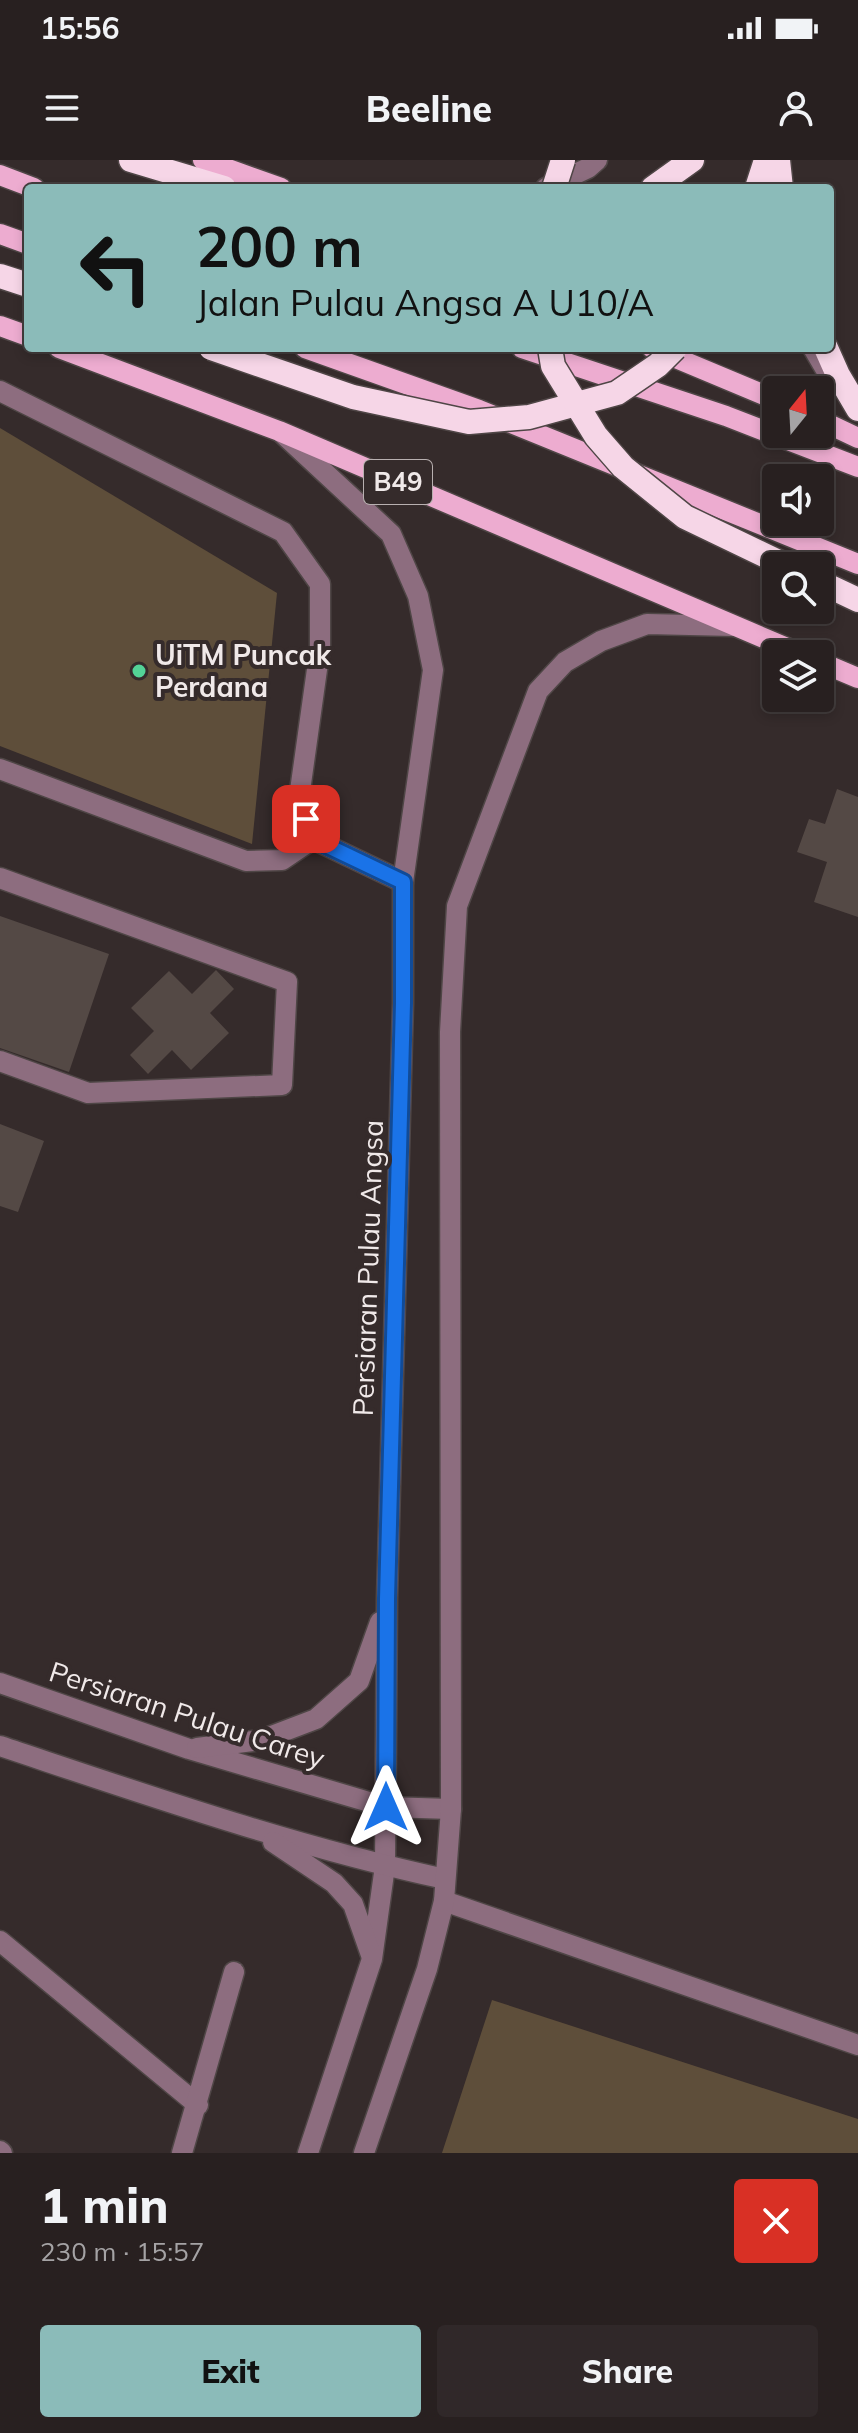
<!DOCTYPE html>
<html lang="en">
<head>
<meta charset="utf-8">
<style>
	:root { --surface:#282020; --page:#302829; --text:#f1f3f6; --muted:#a5a3a5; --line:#443e3e; --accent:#8bbbb9 }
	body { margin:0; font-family:Mulish,sans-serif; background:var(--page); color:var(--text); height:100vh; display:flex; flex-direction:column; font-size:30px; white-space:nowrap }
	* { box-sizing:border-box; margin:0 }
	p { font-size:26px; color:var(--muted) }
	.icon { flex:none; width:44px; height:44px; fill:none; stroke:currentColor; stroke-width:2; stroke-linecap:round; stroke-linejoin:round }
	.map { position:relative; height:1993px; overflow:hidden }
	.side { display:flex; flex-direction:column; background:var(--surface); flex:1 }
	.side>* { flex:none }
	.hud { position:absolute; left:24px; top:24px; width:810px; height:168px; border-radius:8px; box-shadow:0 4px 12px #0003,0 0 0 2px var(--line); background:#8bbbb9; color:#111; overflow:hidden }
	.needle { width:52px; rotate:18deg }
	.buttons { position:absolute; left:762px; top:216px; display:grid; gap:16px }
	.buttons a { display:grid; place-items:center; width:72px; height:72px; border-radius:8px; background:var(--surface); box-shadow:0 4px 12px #0003,0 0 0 2px var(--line); font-size:40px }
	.pin { position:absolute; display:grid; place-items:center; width:68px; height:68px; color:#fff; margin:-34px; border-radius:16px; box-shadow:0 4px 12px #0006 }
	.me { position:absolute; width:88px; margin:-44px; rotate:0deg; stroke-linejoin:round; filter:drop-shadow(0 0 6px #0008) }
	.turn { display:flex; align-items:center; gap:28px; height:168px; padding:0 40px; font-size:36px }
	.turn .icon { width:104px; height:104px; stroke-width:2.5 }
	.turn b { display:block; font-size:56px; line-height:68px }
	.round { display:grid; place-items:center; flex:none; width:84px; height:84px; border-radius:8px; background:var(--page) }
	.overview { display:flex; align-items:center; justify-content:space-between; height:136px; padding:0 40px }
	h1 { font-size:48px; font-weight:800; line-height:60px }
	.cta { display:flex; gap:16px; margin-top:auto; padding:16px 40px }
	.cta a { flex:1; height:92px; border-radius:8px; background:var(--accent); color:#111; font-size:32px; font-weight:800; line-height:92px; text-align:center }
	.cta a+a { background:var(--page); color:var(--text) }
	.status { display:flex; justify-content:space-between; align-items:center; height:56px; padding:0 40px; background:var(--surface); direction:ltr }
	.status svg { height:22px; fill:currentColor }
	header { display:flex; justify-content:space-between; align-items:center; height:104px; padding:0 40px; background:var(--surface); font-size:36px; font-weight:800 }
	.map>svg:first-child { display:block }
	.green { fill:#5e4e3a }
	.building { fill:#544945 }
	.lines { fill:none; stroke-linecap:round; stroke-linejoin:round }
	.minor-casing { stroke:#4f4646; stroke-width:23 }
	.major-casing { stroke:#4f4646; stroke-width:23 }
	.highway-casing { stroke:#4f4646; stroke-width:27 }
	.minor { stroke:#8d6d7f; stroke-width:20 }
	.major { stroke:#edacd0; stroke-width:20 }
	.highway { stroke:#f6d6e7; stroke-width:24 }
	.highway-bridge-casing { stroke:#4f4646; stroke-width:27; stroke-linecap:butt }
	.highway-bridge { stroke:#f6d6e7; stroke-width:24 }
	.route-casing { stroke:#114b97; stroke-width:20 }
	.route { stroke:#1a73e8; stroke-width:14 }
	.poi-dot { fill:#53d396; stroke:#352b2b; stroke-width:3 }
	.labels { text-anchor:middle; stroke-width:8; stroke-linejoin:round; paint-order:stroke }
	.shield { fill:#352b2b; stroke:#b8b0b0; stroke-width:2 }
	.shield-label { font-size:26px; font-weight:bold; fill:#f0e9e9 }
	.poi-label { font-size:28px; font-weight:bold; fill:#f0e9e9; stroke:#352b2b; text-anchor:start }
	.street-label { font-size:28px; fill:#f0e9e9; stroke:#352b2b }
</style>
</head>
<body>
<div class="status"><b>15:56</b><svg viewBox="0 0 49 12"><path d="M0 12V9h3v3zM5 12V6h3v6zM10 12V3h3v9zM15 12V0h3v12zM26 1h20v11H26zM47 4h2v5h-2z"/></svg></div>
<header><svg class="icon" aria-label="menu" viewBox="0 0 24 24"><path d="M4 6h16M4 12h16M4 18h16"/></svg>Beeline<svg class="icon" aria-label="person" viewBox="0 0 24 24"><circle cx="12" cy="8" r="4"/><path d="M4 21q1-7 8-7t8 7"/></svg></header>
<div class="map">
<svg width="858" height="1993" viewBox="0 0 858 1993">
	<rect width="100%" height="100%" fill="#352b2b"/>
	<!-- green -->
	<g class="green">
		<polygon points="0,268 277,433 252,684 0,586"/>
		<polygon points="492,1840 858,1959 858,1993 442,1993"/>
	</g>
	<!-- building -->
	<g class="building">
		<polygon points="837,629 858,637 858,757 814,742 827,702 797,692 809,659 825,664"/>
		<polygon points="0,756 109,794 69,912 0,888"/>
		<polygon points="216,810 234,829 210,853 229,873 191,910 172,890 148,914 130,895 154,871 131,848 169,811 192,834"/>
		<polygon points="0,964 44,981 18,1052 0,1046"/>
	</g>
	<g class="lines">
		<!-- minor casing -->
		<g class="minor-casing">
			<g id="minor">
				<polyline points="546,28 588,8 597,0"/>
				<polyline points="813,188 833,222"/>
				<polyline points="0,231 283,372 320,424 320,488 299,638 313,679 403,722"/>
				<polyline points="282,273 391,374 418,436 433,510 403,722 403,843 387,1439 385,1706 372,1799 308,1993"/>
				<polyline points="0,609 246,701 282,700 313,679"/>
				<polyline points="0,718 287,822 282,925 88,933 0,901"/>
				<polyline points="0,1523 189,1589 386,1647 451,1649"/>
				<path d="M0,1586c147,49 293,100 445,133"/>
				<polyline points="197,1588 261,1580 316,1559 359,1521 380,1462"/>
				<polyline points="273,1682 334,1723 353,1744 371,1795"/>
				<polyline points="444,1741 858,1885"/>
				<polyline points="0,1781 198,1945"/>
				<polyline points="0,1991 2,1993"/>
				<polyline points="182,1993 234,1812"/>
				<polyline points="364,1993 427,1809 444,1741 451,1649 450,872 457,746 538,531 565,502 601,481 647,464 733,466"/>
			</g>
		</g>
		<!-- major casing -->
		<g class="major-casing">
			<g id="major">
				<polyline points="203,0 281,28"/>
				<polyline points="0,15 34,28"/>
				<polyline points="0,74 28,84"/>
				<polyline points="0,166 28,176"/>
				<polyline points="59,188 279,271 801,494"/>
				<polyline points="305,188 479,250 858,404"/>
				<polyline points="522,188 726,256 858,307"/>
				<polyline points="652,188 776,240"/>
				<polyline points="820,260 858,278"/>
				<polyline points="820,502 858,518"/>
			</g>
		</g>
		<!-- highway casing -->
		<g class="highway-casing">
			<g id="highway">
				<polyline points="131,0 224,28"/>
				<polyline points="778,0 781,28"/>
				<polyline points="653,28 692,0"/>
				<polyline points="757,28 766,0"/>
				<polyline points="0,116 28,125"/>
				<polyline points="826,188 838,215 858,249"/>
				<polyline points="820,422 858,440"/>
			</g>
		</g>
		<!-- minor -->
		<use href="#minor" class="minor"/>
		<!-- major -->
		<use href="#major" class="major"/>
		<!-- highway -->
		<use href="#highway" class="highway"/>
		<!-- highway-bridge casing -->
		<g class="highway-bridge-casing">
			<g id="highway-bridge">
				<polyline points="554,28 563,0"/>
				<polyline points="211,188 353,237 469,262 529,257 617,233 658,205 675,188"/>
				<polyline points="550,188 553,206 596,276 623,307 685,357 787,406"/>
			</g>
		</g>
		<!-- highway-bridge -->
		<use href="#highway-bridge" class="highway-bridge"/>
	</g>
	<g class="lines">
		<!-- route casing -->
		<g class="route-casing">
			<polyline id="route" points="306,659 313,679 403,722 403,843 387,1439 386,1647"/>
		</g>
		<!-- route -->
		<use href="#route" class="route"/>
	</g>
	<!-- markers -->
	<circle class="poi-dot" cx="139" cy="511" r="8"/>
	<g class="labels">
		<!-- shield labels -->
		<rect class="shield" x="364" y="300" width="68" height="44" rx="6"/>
		<g class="shield-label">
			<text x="398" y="331">B49</text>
		</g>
		<!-- poi labels -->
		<g class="poi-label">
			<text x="155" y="505">UiTM Puncak<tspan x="155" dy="32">Perdana</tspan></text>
		</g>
		<!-- street labels -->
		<g class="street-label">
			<text transform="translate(368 1108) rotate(-88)" y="10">Persiaran Pulau Angsa</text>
			<text transform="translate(187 1555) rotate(18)" y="10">Persiaran Pulau Carey</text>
		</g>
	</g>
</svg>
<div class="buttons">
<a><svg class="needle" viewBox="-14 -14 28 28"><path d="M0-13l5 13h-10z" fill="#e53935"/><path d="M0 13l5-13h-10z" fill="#a5a3a5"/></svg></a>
<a><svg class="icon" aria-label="sound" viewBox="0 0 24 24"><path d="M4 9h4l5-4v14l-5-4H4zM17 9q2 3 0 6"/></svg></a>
<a><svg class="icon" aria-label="search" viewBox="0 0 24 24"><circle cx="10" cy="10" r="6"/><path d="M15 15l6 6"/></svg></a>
<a><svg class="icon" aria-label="layers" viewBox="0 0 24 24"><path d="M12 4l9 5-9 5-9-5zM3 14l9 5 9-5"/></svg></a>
</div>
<div class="pin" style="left:306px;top:659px;background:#d93025"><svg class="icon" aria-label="arrive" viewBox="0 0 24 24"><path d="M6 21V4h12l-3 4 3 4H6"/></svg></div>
<svg class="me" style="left:386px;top:1647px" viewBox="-20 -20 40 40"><path d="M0-17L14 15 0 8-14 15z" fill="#1a73e8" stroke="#fff" stroke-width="4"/></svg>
<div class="hud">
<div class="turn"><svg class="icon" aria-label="left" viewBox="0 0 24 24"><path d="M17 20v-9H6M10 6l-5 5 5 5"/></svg><div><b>200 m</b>Jalan Pulau Angsa A U10/A</div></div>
</div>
</div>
<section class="side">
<div class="overview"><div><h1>1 min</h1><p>230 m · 15:57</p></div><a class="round" style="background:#d93025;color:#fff"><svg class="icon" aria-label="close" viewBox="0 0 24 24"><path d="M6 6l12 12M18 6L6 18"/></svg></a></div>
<div class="cta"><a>Exit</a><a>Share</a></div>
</section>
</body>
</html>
